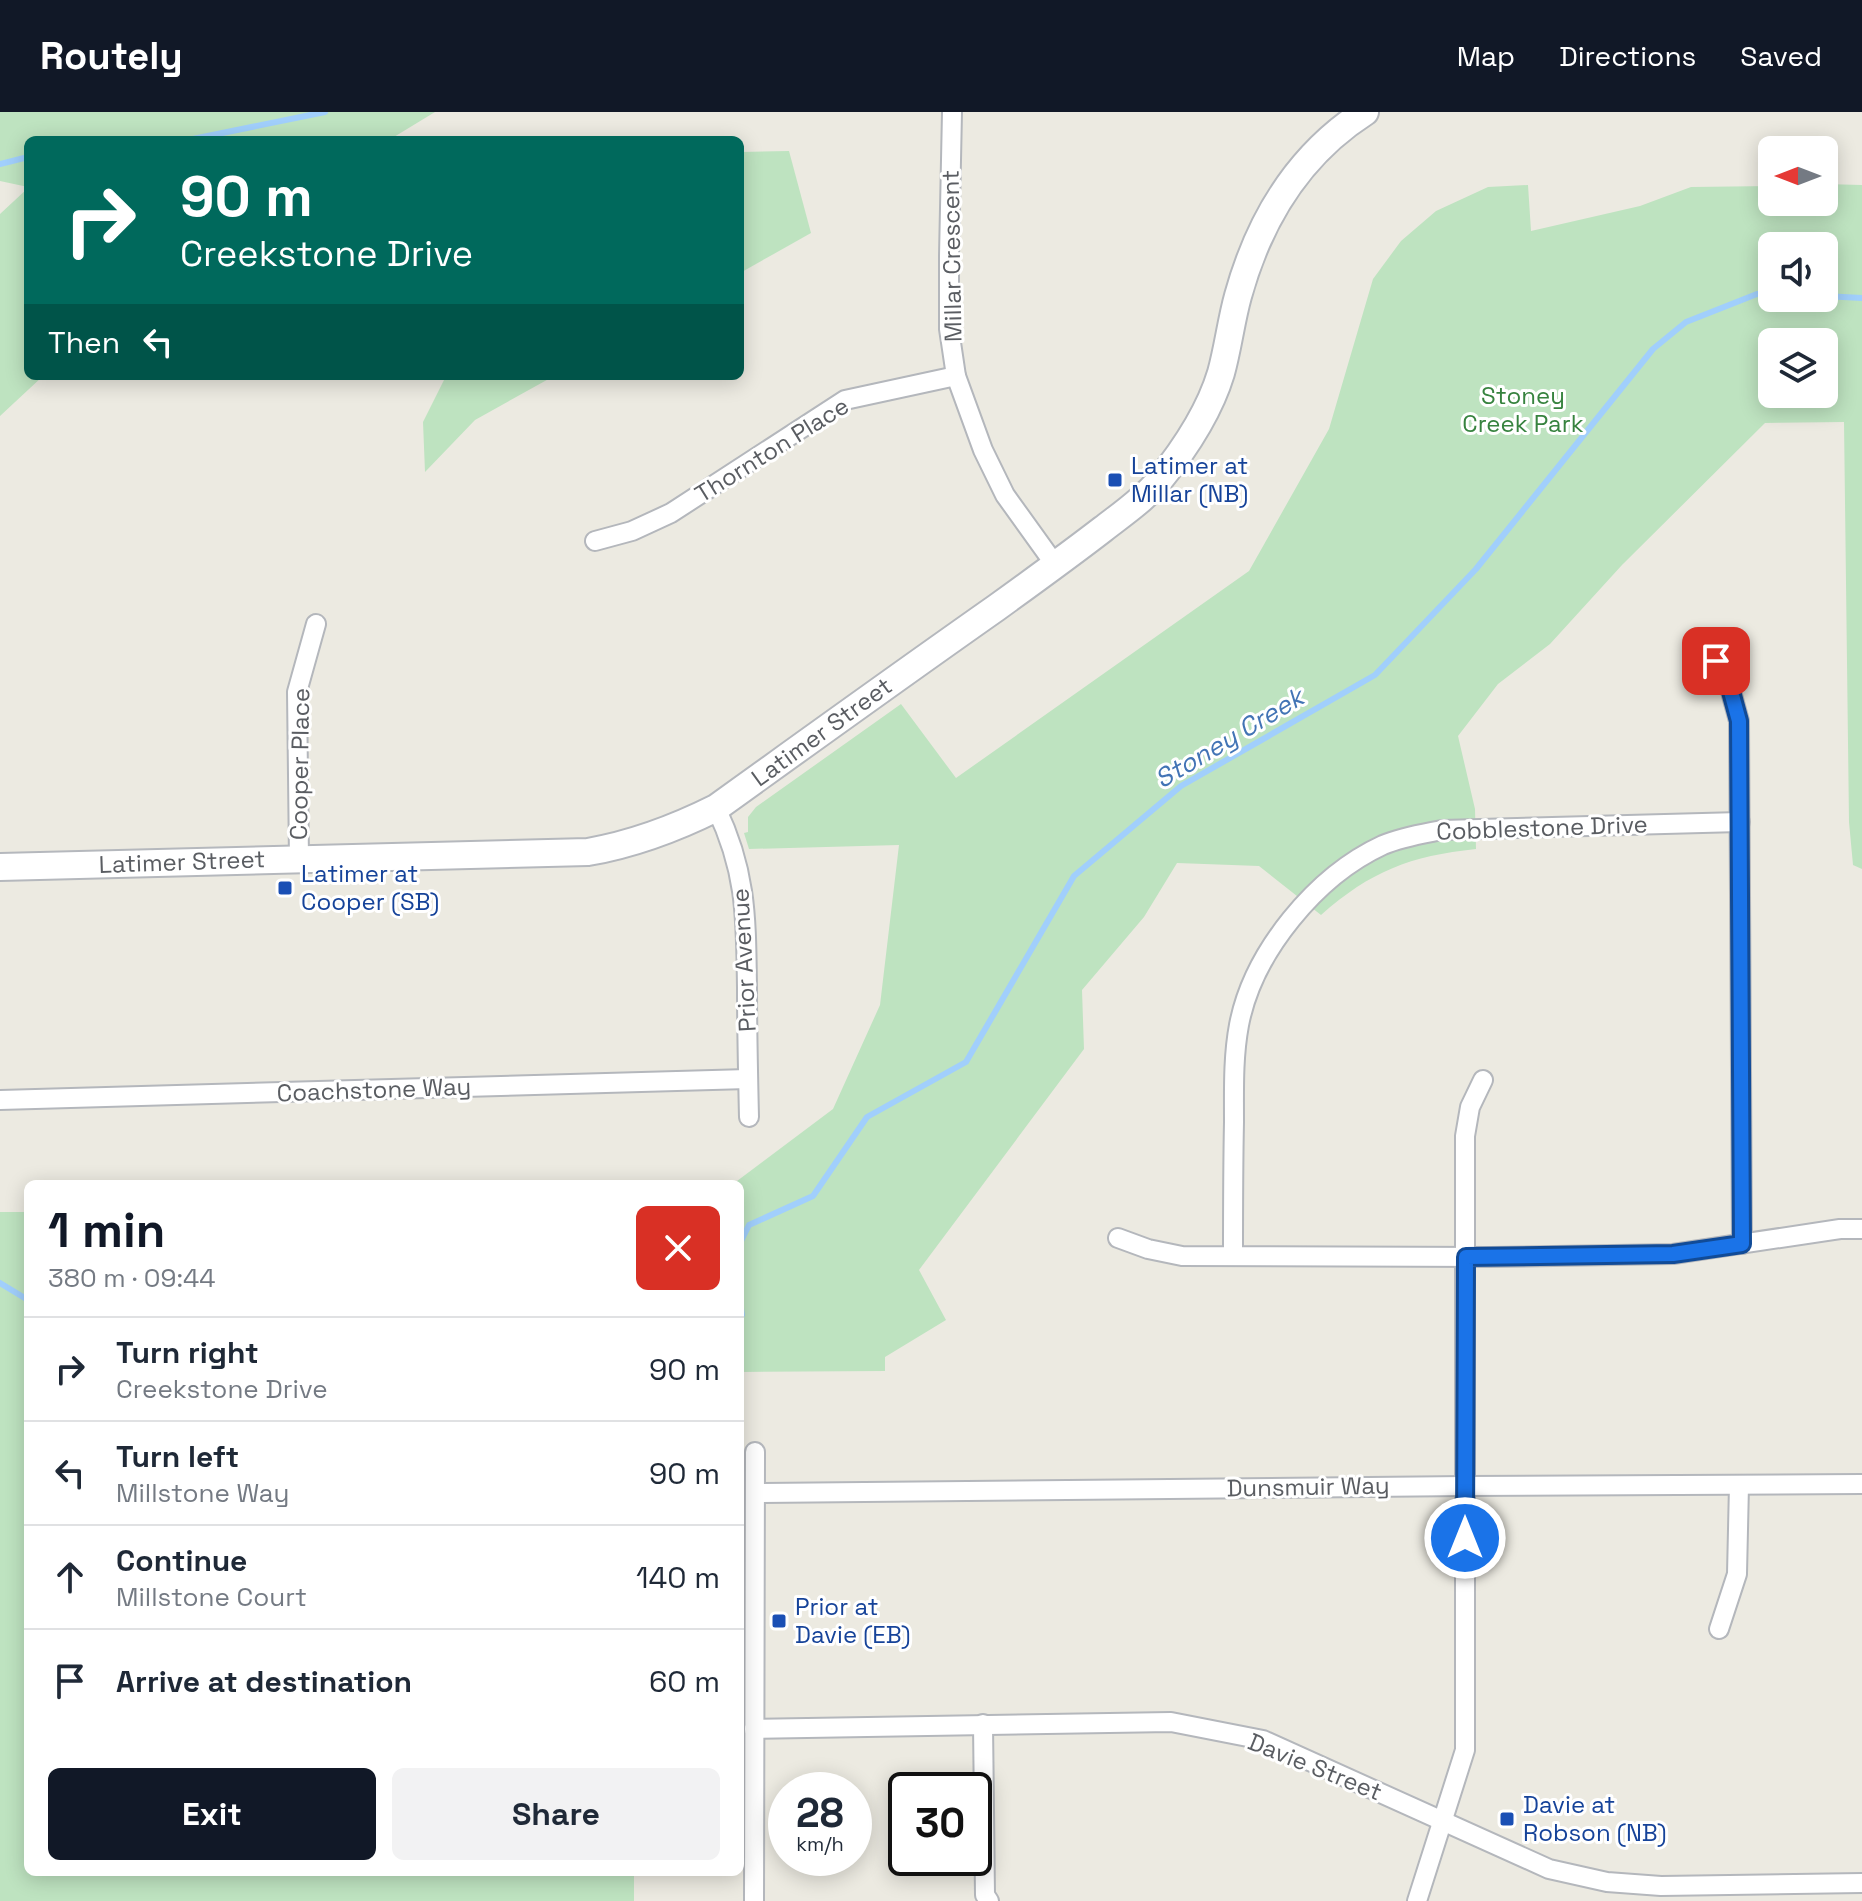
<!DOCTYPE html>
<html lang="en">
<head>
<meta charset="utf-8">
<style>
	:root { --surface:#fff; --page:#f2f2f3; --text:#1f2937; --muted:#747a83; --line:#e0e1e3; --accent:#111827 }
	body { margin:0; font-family:"Space Grotesk",sans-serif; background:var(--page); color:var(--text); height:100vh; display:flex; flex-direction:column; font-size:30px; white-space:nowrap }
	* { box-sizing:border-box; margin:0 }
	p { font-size:26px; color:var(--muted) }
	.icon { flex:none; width:44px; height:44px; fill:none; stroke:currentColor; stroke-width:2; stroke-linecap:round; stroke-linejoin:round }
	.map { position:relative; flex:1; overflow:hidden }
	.details { position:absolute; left:24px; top:1068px; width:720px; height:696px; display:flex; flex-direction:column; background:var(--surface); border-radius:12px; box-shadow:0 4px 20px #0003 }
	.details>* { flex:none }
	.guide { position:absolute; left:24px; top:24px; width:720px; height:244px; border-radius:12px; box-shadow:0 4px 20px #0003; background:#00695c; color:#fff; overflow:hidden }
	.needle { width:52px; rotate:270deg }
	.controls { position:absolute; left:1758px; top:24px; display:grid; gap:16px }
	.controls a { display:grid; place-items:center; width:80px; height:80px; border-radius:12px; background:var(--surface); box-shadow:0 4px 20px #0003; font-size:40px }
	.speed { position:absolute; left:768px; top:1660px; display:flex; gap:16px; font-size:40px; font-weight:700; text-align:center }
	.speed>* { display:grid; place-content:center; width:104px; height:104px; border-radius:50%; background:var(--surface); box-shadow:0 4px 20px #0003; line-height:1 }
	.speed small { font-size:20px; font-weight:400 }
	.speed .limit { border:4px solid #111; border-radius:12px; background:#fff; color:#111 }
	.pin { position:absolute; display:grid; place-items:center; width:68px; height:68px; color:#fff; margin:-34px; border-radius:16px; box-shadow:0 4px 12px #0006 }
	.me { position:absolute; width:88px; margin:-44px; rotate:0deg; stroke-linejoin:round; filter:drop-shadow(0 0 6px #0008) }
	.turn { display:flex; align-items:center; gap:28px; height:168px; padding:0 24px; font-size:36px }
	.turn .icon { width:104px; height:104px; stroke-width:2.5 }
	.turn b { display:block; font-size:56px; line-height:68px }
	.then { display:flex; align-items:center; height:76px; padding:0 24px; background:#0003; gap:16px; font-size:30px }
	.round { display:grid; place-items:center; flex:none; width:84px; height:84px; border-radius:12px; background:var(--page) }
	.summary { display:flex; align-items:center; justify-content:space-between; height:136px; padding:0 24px }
	h1 { font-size:48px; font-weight:700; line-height:60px; color:var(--accent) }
	.cta { display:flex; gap:16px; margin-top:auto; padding:16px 24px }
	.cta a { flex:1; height:92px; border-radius:12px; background:var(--accent); color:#fff; font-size:32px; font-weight:700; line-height:92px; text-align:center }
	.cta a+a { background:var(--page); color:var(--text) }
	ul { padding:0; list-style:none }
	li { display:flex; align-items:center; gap:24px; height:104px; padding:0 24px; border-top:2px solid var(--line) }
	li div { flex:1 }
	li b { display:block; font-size:30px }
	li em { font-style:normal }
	header { display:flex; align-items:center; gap:48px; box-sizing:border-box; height:112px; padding:0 40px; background:var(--accent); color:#fff }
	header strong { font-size:38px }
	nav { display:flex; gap:44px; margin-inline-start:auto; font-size:28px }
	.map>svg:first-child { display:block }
	.green { fill:#bee3c0; fill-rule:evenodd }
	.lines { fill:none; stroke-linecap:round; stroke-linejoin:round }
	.stream { stroke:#a1cffc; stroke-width:6 }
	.street-casing { stroke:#b4b7bc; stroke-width:22 }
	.secondary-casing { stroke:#b5b8bd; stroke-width:30 }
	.street { stroke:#fff; stroke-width:18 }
	.secondary { stroke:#fff; stroke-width:26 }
	.route-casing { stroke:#114b97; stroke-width:20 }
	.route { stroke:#1a73e8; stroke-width:14 }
	.transit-dot { fill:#1a4fb4; stroke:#fff; stroke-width:3 }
	.labels { text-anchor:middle; stroke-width:6; stroke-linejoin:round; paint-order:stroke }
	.street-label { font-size:24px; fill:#5a5d62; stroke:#fff }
	.park-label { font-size:24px; fill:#37833f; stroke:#fff }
	.transit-label { font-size:24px; fill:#164399; stroke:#fff; text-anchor:start }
	.water-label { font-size:26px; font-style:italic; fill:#4274b5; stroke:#fff }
</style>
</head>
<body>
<header>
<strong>Routely</strong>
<nav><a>Map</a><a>Directions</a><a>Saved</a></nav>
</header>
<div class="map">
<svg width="1862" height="1789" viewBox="0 0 1862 1789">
	<rect width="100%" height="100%" fill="#eceae1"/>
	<!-- green -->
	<g class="green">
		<polygon points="0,0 435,0 389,28 28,28 28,75 0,69"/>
		<polygon points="789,39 811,121 740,161 740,40"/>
		<path d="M1824,72l38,1v684l-9,-4 -4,-43 -5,-400 -79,1 -143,142 -72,79 -52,40 -40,52 17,73 1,40c-66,7 -105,22 -155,66l-62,-49 -82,-3 -33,54 -62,73 2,59 -165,221 27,50 -61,37v14l-145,1v-188h-7l100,-75 47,-104 19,-160 -150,4 -5,-16 4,-1v-15l8,-10 145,-103 55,74 293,-207 80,-142 44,-150 28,-38 35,-30 52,-24 40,-2 3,46 109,-25 51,-19 81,-1v16h52zM1772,134h52v52h-52zM1772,230h52v52h-52z"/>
		<polygon points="28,76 28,264 43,264 0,304 0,102"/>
		<polygon points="446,264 554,264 475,308 425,360 423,310"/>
		<polygon points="0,1100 28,1100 28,1760 634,1760 634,1789 0,1789"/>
	</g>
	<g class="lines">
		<!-- stream -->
		<g class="stream">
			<polyline points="188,28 325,0"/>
			<polyline points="0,52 28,45"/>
			<polyline points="1824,184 1862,186"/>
			<polyline points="740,1131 749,1113 813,1084 867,1005 966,950 1074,764 1181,674 1375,563 1476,457 1653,237 1686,210 1757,182 1772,182"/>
			<polyline points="0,1171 28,1188"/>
			<polyline points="740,1190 742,1203 740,1204"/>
		</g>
		<!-- street casing -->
		<g class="street-casing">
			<g id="street">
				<polyline points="952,0 949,144 949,217 956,264 983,338 1005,383 1056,454"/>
				<polyline points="595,429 632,419 671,401 845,288 956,264"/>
				<polyline points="1716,549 1730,576 1739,609 1742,1132"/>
				<path d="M716,696c31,64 30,111 31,180 0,43 1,86 2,129"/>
				<polyline points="299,747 297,580 316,512"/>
				<polyline points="0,988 748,967"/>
				<polyline points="1118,1126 1148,1137 1182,1144 1490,1145 1673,1142 1840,1117 1862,1117"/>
				<path d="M1233,1144c0,-44 0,-89 1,-134 0,-32 -1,-65 5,-97 14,-73 77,-149 144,-180 19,-8 39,-11 59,-15l298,-8"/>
				<polyline points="755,1381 1465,1374 1862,1372"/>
				<polyline points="1719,1517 1737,1462 1739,1373"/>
				<polyline points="983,1612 985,1783 989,1789"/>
				<polyline points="754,1617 1171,1610 1263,1628 1549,1757 1607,1770 1661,1774 1862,1771"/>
				<polyline points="754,1789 755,1340"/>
				<polyline points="1417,1789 1465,1638 1465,1024 1470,995 1483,968"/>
			</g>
		</g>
		<!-- secondary casing -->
		<g class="secondary-casing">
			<path id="secondary" d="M0,755l588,-15c46,-8 86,-23 128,-44 93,-67 186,-134 280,-200 36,-26 72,-52 107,-79 18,-14 40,-29 55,-47 26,-32 51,-69 63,-109 7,-25 10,-52 17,-77 21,-76 60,-141 127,-184"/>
		</g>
		<!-- street -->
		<use href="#street" class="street"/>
		<!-- secondary -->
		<use href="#secondary" class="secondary"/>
	</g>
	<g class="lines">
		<!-- route casing -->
		<g class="route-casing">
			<polyline id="route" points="1465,1426 1466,1145 1673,1142 1742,1132 1739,609 1730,576 1716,549"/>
		</g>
		<!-- route -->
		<use href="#route" class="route"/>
	</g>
	<!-- markers -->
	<g class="transit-dot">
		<rect x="1107" y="360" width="16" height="16" rx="4"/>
		<rect x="277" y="768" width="16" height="16" rx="4"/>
		<rect x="771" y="1501" width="16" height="16" rx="4"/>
		<rect x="1499" y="1699" width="16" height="16" rx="4"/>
	</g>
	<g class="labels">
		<!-- street labels -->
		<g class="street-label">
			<text transform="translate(952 144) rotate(-91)" y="8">Millar Crescent</text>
			<text transform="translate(772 338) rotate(-32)" y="8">Thornton Place</text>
			<text transform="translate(822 620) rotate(-36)" y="8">Latimer Street</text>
			<text transform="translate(300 652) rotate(-89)" y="8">Cooper Place</text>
			<text transform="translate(1542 716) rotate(-2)" y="8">Cobblestone Drive</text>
			<text transform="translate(182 750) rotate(-2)" y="8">Latimer Street</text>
			<text transform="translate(744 848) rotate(-93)" y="8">Prior Avenue</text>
			<text transform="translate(374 978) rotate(-2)" y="8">Coachstone Way</text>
			<text transform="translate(1308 1375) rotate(-1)" y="8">Dunsmuir Way</text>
			<text transform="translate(1315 1655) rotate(22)" y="8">Davie Street</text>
		</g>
		<!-- park labels -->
		<g class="park-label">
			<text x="1523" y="292">Stoney<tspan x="1523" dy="28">Creek Park</tspan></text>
		</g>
		<!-- transit labels -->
		<g class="transit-label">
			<text x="1131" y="362">Latimer at<tspan x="1131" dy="28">Millar (NB)</tspan></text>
			<text x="301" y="770">Latimer at<tspan x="301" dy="28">Cooper (SB)</tspan></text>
			<text x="795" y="1503">Prior at<tspan x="795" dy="28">Davie (EB)</tspan></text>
			<text x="1523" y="1701">Davie at<tspan x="1523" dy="28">Robson (NB)</tspan></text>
		</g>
		<!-- water labels -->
		<g class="water-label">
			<text transform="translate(1229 626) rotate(-31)" y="9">Stoney Creek</text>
		</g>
	</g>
</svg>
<div class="controls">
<a><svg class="needle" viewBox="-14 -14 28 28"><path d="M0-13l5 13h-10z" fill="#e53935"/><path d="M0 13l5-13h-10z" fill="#747a83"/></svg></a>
<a><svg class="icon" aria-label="sound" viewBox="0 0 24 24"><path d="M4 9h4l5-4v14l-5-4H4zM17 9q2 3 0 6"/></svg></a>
<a><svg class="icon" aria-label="layers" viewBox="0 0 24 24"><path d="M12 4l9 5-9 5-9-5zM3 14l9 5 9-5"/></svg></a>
</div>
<div class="speed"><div>28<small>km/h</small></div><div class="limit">30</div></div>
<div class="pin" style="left:1716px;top:549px;background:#d93025"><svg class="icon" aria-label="arrive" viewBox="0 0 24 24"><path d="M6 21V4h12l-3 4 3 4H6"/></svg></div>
<svg class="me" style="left:1465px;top:1426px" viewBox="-20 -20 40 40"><circle r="17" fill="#1a73e8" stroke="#fff" stroke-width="3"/><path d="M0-11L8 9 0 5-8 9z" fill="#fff"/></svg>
<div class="guide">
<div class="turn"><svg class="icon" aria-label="right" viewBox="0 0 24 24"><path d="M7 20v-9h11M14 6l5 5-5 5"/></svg><div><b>90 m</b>Creekstone Drive</div></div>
<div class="then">Then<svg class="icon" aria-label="left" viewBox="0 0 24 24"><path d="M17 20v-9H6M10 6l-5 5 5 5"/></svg></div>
</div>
<section class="details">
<div class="summary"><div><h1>1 min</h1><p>380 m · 09:44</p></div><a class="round" style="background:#d93025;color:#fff"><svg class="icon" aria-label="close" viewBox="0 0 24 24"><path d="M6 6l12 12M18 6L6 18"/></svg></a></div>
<ul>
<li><svg class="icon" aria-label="right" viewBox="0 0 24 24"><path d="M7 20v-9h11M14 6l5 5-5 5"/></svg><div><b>Turn right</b><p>Creekstone Drive</p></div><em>90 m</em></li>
<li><svg class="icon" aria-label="left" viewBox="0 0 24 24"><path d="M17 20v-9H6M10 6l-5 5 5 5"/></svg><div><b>Turn left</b><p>Millstone Way</p></div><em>90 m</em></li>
<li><svg class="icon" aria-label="ahead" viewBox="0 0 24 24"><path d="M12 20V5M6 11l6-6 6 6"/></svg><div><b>Continue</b><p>Millstone Court</p></div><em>140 m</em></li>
<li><svg class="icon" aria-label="arrive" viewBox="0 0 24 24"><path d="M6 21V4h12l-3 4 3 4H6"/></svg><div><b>Arrive at destination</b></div><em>60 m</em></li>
</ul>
<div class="cta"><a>Exit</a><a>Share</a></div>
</section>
</div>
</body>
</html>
